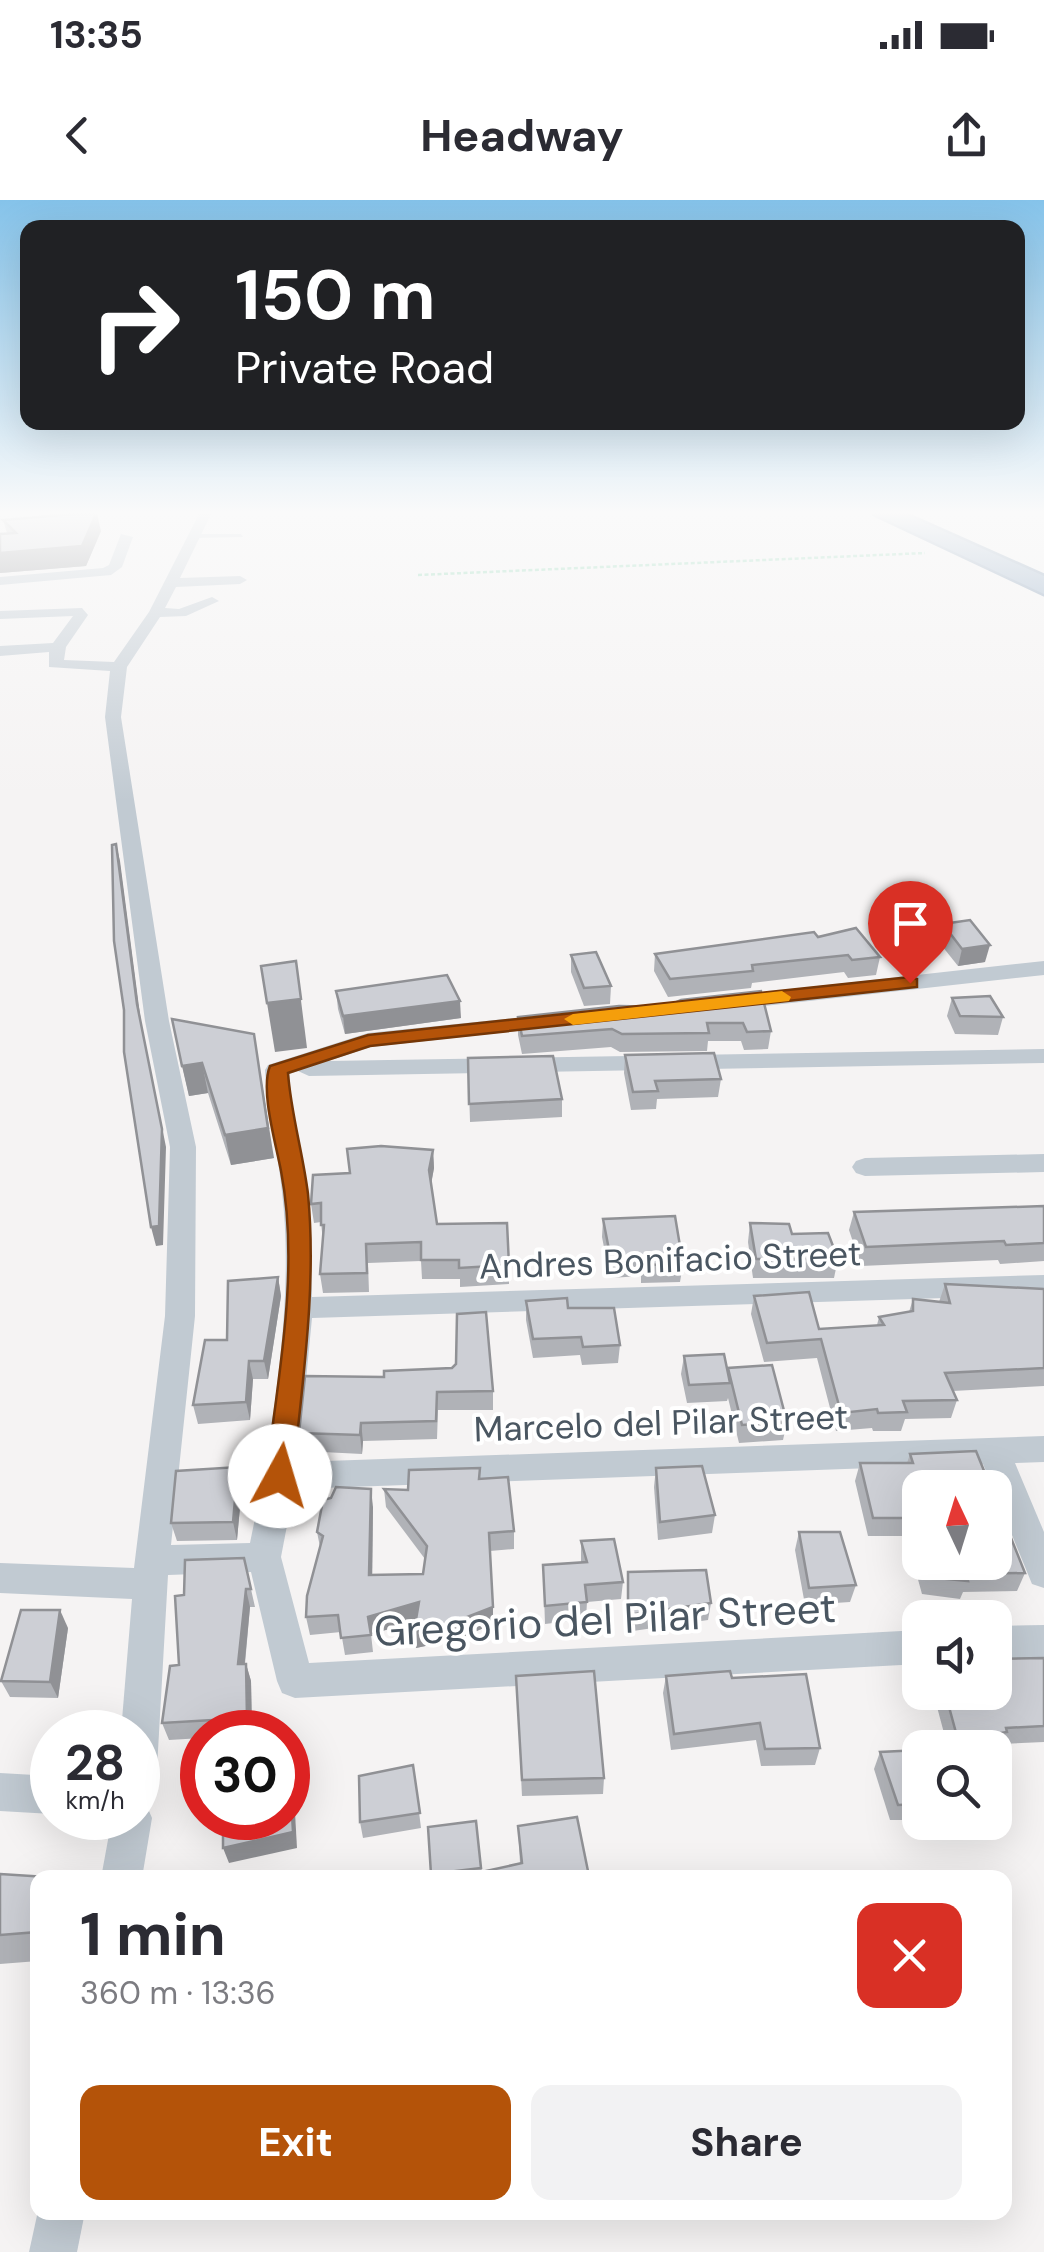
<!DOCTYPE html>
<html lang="en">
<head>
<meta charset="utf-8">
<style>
	:root { --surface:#fff; --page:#f2f2f3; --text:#2b2b33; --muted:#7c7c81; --accent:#b45309 }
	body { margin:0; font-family:"DM Sans",sans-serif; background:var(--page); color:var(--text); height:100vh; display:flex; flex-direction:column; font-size:38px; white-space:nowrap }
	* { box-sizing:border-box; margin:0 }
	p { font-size:32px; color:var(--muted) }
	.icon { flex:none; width:55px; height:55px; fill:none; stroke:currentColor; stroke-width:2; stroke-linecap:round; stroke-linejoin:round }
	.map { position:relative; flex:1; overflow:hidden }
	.drawer { position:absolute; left:30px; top:1670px; width:982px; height:350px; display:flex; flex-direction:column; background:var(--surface); border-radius:20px; box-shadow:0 10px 40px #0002 }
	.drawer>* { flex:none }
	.guide { position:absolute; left:20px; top:20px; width:1005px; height:210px; border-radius:20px; box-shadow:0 10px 40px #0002; background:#202124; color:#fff; overflow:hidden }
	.needle { width:65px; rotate:356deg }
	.controls { position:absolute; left:902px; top:1270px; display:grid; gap:20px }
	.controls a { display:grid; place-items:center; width:110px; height:110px; border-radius:20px; background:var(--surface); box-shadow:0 10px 40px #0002; font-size:50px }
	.speed { position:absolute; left:30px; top:1510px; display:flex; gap:20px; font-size:50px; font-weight:700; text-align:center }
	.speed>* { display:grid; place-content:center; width:130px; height:130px; border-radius:50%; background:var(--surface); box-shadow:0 10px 40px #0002; line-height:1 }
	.speed small { font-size:25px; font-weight:400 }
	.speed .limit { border:15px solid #d22; background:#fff; color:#111 }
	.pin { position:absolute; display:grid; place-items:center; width:85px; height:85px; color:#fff; margin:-102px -42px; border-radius:50% 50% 50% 0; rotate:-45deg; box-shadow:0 0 10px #0007 }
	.pin .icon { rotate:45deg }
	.me { position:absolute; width:110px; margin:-55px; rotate:6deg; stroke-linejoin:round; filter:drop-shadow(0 0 8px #0008) }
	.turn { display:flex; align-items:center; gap:35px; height:210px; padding:0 50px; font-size:45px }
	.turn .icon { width:130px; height:130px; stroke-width:2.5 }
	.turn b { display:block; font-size:70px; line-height:85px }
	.round { display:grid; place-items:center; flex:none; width:105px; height:105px; border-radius:20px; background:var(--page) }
	.head { display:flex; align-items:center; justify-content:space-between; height:170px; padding:0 50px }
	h1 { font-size:60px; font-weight:700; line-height:75px }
	.action { display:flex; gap:20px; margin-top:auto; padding:20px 50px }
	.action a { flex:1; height:115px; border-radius:20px; background:var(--accent); color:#fff; font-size:40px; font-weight:700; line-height:115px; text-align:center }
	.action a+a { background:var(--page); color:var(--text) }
	.status { display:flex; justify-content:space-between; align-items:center; height:70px; padding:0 50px; background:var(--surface); direction:ltr }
	.status svg { height:28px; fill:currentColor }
	header { display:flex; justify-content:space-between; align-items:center; height:130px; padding:0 50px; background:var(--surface); font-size:45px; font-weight:700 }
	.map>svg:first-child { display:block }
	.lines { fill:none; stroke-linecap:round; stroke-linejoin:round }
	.highway-casing { stroke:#7690ad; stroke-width:5 }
	.path { stroke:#7ad0a6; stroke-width:2.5; stroke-dasharray:4 2.5; stroke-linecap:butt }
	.lane { fill:#c1cad2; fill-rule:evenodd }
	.street { fill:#c1cad2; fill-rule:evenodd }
	.highway { fill:#8ba5c1; fill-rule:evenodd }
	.wall { fill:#b0b2b7 }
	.shaded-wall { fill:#909195 }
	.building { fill:#cdcfd5; stroke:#909195; stroke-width:2.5 }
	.route { fill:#b45309; stroke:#753606; stroke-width:2.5 }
	.slow { fill:#f59e0b }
	.labels { text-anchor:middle; stroke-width:8; stroke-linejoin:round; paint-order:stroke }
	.street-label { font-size:35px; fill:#4a5661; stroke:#fff }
	.near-street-label { font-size:42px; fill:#4a5661; stroke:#fff }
</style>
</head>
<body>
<div class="status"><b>13:35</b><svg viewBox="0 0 49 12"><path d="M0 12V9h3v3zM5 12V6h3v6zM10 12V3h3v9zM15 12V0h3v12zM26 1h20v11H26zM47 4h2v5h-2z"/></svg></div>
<header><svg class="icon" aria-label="back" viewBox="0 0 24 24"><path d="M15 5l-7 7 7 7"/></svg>Headway<svg class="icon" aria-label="share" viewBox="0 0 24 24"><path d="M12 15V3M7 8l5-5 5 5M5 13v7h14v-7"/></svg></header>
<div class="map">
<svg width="1044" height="2052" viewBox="0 0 1044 2052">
	<rect width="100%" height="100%" fill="#f5f3f3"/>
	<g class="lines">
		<!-- highway casing -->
		<g class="highway-casing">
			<polygon id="highway" points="874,314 905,314 1044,376 1044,394"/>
		</g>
		<!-- path -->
		<polyline class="path" points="418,375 925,353"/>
		<!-- lane -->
		<polygon class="lane" points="241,334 243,337 192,338 189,336 192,334"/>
		<!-- street -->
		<g class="street">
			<path d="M199,314h12l-31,64 60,-2 7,4 -7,4 -64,3 -11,21 14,1 33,-12 7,4 -33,15 -26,1 -33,50 -6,50 48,304 27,126 -1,169 -24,229 79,-2c22,-107 45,-243 32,-351 -4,-41 -15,-81 -17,-122l3,-5 100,-32 187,-19 12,7 -4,5 -192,21 -43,14 716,-12v14l-735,13 -11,-5 -9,3 4,38 16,81 3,104 732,-22v20l-732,23 -14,144 746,-26v26l-29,1 29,69v56l-12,-4 -49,-120 -689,25 -13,68 28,106 611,-33v34l-625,34 -13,-5 -5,-12 -26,-109 -83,3 -11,193 -5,13 -14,6v-55h-17l11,-133 -132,-6v-30l134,5 31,-252 5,-169 -25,-126 -40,-304 5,-46 -61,-4v-15l-49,4v-10l53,-3 20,-27 -73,3v-8l82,-3 6,7 -22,32 -2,13 50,2 35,-50z"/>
			<polygon points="121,334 133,337 122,367 111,375 0,385 0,377 103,368 109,365"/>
			<polygon points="1044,761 1044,775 727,810 716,803 727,796"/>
			<polygon points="1044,954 1044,972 865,976 856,973 852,967 856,961 865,958"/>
			<polygon points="1044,1425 1044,1457 995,1460 995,1426"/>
			<polygon points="0,1573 52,1576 52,1614 0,1611"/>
			<polygon points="138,1600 146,1604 152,1618 142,1678 101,1678 112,1618 138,1618"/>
			<polygon points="38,2011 85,2012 77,2052 29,2052"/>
		</g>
		<!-- highway -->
		<use href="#highway" class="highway"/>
	</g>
	<!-- wall -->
	<g class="wall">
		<polygon points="3,320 101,331 86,366 0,373 0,334 7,333"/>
		<polygon points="943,724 985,762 958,766 938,741"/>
		<polygon points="818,737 880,757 876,775 848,778 844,772 752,783 751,788 668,797 654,771 655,754"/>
		<polygon points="571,755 611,786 610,804 584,806 571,772"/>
		<polygon points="336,791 461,818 345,834 338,809"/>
		<polygon points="952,798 1003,817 998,835 955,834 947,816"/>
		<polygon points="681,800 771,831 768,849 744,850 741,841 708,841 707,851 620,852 611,847 522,854 518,835 518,817 666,807"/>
		<polygon points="172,819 274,958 231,965 208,893 189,896"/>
		<polygon points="625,855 721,879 718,897 657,899 656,909 631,910 624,873"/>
		<polygon points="468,858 562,899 562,917 470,922"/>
		<polygon points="433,950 434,968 431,985 437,1024 509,1065 509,1084 460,1087 460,1079 422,1079 421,1061 368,1063 369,1092 323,1093 320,1074 323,1042 321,1022 314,1023 311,1004 350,973"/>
		<polygon points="1044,1006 1044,1061 1000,1064 998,1060 861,1066 849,1030 854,1012"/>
		<polygon points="603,1019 683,1064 680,1082 641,1083 641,1076 610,1078 602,1037"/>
		<polygon points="750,1023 792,1034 838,1059 834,1078 753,1078 748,1042"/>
		<polygon points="278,1077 281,1096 268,1179 253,1179 250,1220 198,1224 193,1205 227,1140"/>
		<polygon points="945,1084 1044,1089 1044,1186 953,1191 957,1200 951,1218 905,1219 901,1231 873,1231 872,1228 836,1231 817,1158 764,1162 751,1114 754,1096 819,1129 877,1125 879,1117 909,1112 913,1099 939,1102"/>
		<polygon points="526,1101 568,1108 620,1145 618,1163 582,1165 580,1155 533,1158 526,1120"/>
		<polygon points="684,1156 728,1171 787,1222 783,1240 739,1243 728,1198 727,1201 687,1203 681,1174"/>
		<polygon points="305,1176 493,1191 493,1210 438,1210 437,1239 363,1241 362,1254 303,1251 299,1233"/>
		<polygon points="910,1254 920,1288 920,1362 995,1362 1025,1373 1017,1391 963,1392 960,1399 922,1394 906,1336 868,1336 855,1281 860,1263 907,1263"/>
		<polygon points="480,1268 480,1278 514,1331 514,1349 490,1351 493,1424 458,1439 416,1448 416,1420 371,1434 373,1452 345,1455 341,1432 310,1435 306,1417 320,1347 317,1332 331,1298 373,1307 372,1375 423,1374 425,1359 386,1307 384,1289 408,1290"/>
		<polygon points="656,1268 715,1315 712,1333 658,1340 654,1287"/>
		<polygon points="242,1285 237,1340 177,1341 171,1323"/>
		<polygon points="799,1332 856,1385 850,1402 805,1405 795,1350"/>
		<polygon points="581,1341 623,1382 621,1399 587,1402 586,1419 545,1424 543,1365 581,1363"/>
		<polygon points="244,1358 255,1407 250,1407 245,1464 246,1464 251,1481 252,1532 202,1532 202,1538 169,1540 162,1523 179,1465 184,1395"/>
		<polygon points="628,1372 711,1403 708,1420 626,1432"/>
		<polygon points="68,1428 58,1498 10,1497 1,1481"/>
		<polygon points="1044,1458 1044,1542 1001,1544 998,1549 995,1549 995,1548 948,1548 933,1492 995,1492"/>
		<polygon points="516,1476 604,1578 603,1594 522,1596"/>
		<polygon points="666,1476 732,1478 820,1548 815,1565 761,1566 756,1540 671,1550 663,1493"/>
		<polygon points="920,1550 920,1620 890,1620 874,1569 880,1552"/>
		<polygon points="413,1565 421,1628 363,1638 360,1622"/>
		<polygon points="577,1617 589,1678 432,1678 428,1627 476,1621 482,1672 520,1663 518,1626"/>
		<polygon points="0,1674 38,1678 38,1761 0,1764"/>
	</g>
	<!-- shaded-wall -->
	<g class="shaded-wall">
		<polygon points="97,314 101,331 86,366 0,373 0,353"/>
		<polygon points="116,644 120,661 141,822 166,947 163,1045 156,1046 151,1027 137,804"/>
		<polygon points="990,745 985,762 958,766 962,749"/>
		<polygon points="296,761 307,848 275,852 267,803"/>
		<polygon points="460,801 461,818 345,834 343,816"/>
		<polygon points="254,834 274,958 231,965 225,935"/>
		<polygon points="202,863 208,893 189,896 182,866"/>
		<polygon points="433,950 434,968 430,989 429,970"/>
		<polygon points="278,1077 281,1096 268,1179 264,1161"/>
		<polygon points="249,1161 253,1179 250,1220 246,1202"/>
		<polygon points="361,1223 363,1241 362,1254 360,1235"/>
		<polygon points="238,1267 242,1285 237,1340 233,1322"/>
		<polygon points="371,1289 373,1307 372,1392 369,1375"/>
		<polygon points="246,1389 250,1407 243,1481 238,1464"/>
		<polygon points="419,1402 421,1419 370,1435 368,1417"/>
		<polygon points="493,1407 493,1424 458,1439 416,1448 414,1431"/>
		<polygon points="60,1410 68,1428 58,1498 50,1482"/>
		<polygon points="246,1464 251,1481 252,1532 247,1518"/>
		<polygon points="290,1579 294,1595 297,1648 229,1663 223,1648"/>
	</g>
	<!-- building -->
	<g class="building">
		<polygon points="74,314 96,314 82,346 0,353 0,334 16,333 3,320"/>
		<polygon points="116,644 137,804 162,929 159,1026 151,1027 124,852 124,810 114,741 112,645"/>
		<polygon points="970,720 990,745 962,749 943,724"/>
		<polygon points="856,728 880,757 852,760 848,755 752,765 753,771 670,779 655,754 814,732 818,737"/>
		<polygon points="596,752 611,786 584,788 571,755"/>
		<polygon points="296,761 301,799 267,803 261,766"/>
		<polygon points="447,775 460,801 343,816 336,791"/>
		<polygon points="761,791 771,831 747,832 743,823 707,823 709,833 622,834 612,829 522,836 518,817 619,806 666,807 681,800"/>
		<polygon points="990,796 1003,817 960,816 952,798"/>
		<polygon points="172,819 254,834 268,928 225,935 202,863 182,866"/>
		<polygon points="714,853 721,879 655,881 658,891 633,892 625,855"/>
		<polygon points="553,856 562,899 469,904 468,858"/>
		<polygon points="381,946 433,950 429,970 437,1024 507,1023 509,1065 459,1068 459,1060 421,1060 421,1042 366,1044 367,1073 320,1074 324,1025 321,1025 321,1003 311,1004 313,975 350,973 347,949"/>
		<polygon points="1044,1006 1044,1043 1006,1045 1004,1041 866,1047 854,1012"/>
		<polygon points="675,1016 683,1064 643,1065 642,1058 611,1060 603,1019"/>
		<polygon points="750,1023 789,1024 792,1034 828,1033 838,1059 756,1059"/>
		<polygon points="278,1077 264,1161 249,1161 246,1202 193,1205 205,1140 227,1140 228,1081"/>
		<polygon points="945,1084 1044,1089 1044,1168 945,1173 957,1200 903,1201 907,1212 878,1213 877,1209 841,1213 821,1139 767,1143 754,1096 809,1092 819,1129 884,1125 879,1117 913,1111 913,1099 950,1103"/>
		<polygon points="567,1098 568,1108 614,1108 620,1145 583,1147 581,1137 533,1139 526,1101"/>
		<polygon points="486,1112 493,1191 437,1192 436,1221 361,1223 360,1235 299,1233 305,1176 384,1177 384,1171 452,1168 456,1164 457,1114"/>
		<polygon points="724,1154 730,1183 689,1185 684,1156"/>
		<polygon points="772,1165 787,1222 742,1225 728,1168"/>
		<polygon points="976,1251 991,1288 920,1288 920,1346 913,1318 873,1318 860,1263 913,1263 910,1254"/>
		<polygon points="702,1266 715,1315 660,1322 656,1268"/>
		<polygon points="238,1267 233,1322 171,1323 176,1271"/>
		<polygon points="480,1268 479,1279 508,1277 514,1331 489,1333 493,1407 457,1421 414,1431 419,1402 368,1417 371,1435 341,1438 338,1415 306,1417 307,1396 323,1336 317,1332 323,1300 331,1298 336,1287 371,1289 369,1375 423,1374 427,1346 384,1289 408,1290 409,1270"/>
		<polygon points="995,1298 1025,1373 966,1374 968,1381 928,1377 924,1362 995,1362"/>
		<polygon points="799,1332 840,1332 856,1385 809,1388"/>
		<polygon points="614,1339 623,1382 585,1385 587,1402 545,1406 543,1365 587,1362 581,1341"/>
		<polygon points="244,1358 251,1389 246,1389 238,1464 246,1464 247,1518 162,1523 170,1466 179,1465 175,1396 184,1395 185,1360"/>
		<polygon points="706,1370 711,1403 628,1415 628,1372"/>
		<polygon points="21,1410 60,1410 50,1482 1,1481"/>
		<polygon points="1044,1458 1044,1526 1006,1528 1007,1532 958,1540 945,1492 995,1492 995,1459"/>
		<polygon points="594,1471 604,1578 522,1580 516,1476"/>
		<polygon points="730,1471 732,1478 806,1474 820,1548 765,1549 760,1523 674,1534 666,1476"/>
		<polygon points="920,1550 920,1604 898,1605 880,1552"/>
		<polygon points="413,1565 420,1613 360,1622 359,1576"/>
		<polygon points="290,1579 293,1632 223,1648 223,1618 288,1618 288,1580"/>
		<polygon points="577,1617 589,1676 579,1678 478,1678 477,1673 522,1663 518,1626"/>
		<polygon points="476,1621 481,1668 431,1674 428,1627"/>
		<polygon points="0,1674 47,1677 38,1678 37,1732 0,1735"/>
	</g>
	<!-- sky -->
	<linearGradient id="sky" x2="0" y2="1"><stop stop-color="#85c3ea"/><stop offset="0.52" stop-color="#fafafa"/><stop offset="1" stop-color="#fafafa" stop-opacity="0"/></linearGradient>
	<rect width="1044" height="601" fill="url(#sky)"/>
	<!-- route -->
	<path class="route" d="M910,777l7,2v8l-547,59 -82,27c3,41 15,80 20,121 9,94 -6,189 -15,282l-4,8 -9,3 -10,-3 -4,-8c12,-99 34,-206 15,-305 -5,-27 -21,-81 -11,-105l98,-31z"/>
	<!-- slow -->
	<polygon class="slow" points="782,791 791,797 789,801 573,825 564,819 573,814"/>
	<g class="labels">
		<!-- street labels -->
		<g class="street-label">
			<text transform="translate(670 1060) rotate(-2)" y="12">Andres Bonifacio Street</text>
			<text transform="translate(661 1223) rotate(-2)" y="12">Marcelo del Pilar Street</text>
		</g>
		<!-- near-street labels -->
		<g class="near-street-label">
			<text transform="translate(605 1419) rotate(-3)" y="15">Gregorio del Pilar Street</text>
		</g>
	</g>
</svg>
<div class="controls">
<a><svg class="needle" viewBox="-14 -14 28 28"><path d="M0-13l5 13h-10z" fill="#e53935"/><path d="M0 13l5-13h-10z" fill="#7c7c81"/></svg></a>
<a><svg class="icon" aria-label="sound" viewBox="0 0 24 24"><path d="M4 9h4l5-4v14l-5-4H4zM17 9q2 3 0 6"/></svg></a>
<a><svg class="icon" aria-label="search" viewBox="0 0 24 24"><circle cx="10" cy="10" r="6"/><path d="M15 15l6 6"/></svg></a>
</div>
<div class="speed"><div>28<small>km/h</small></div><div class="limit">30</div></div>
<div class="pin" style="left:910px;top:783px;background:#d93025"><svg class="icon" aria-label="arrive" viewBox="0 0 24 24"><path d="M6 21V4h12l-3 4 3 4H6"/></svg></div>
<svg class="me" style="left:280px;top:1276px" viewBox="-20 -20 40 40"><circle r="19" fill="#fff"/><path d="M0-13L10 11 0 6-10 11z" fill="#b45309"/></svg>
<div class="guide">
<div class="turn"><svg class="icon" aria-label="right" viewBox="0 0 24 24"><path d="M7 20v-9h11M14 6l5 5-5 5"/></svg><div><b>150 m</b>Private Road</div></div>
</div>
<section class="drawer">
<div class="head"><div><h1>1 min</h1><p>360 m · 13:36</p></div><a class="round" style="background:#d93025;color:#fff"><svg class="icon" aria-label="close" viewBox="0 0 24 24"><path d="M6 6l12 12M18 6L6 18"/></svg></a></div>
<div class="action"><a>Exit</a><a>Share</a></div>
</section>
</div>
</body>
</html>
